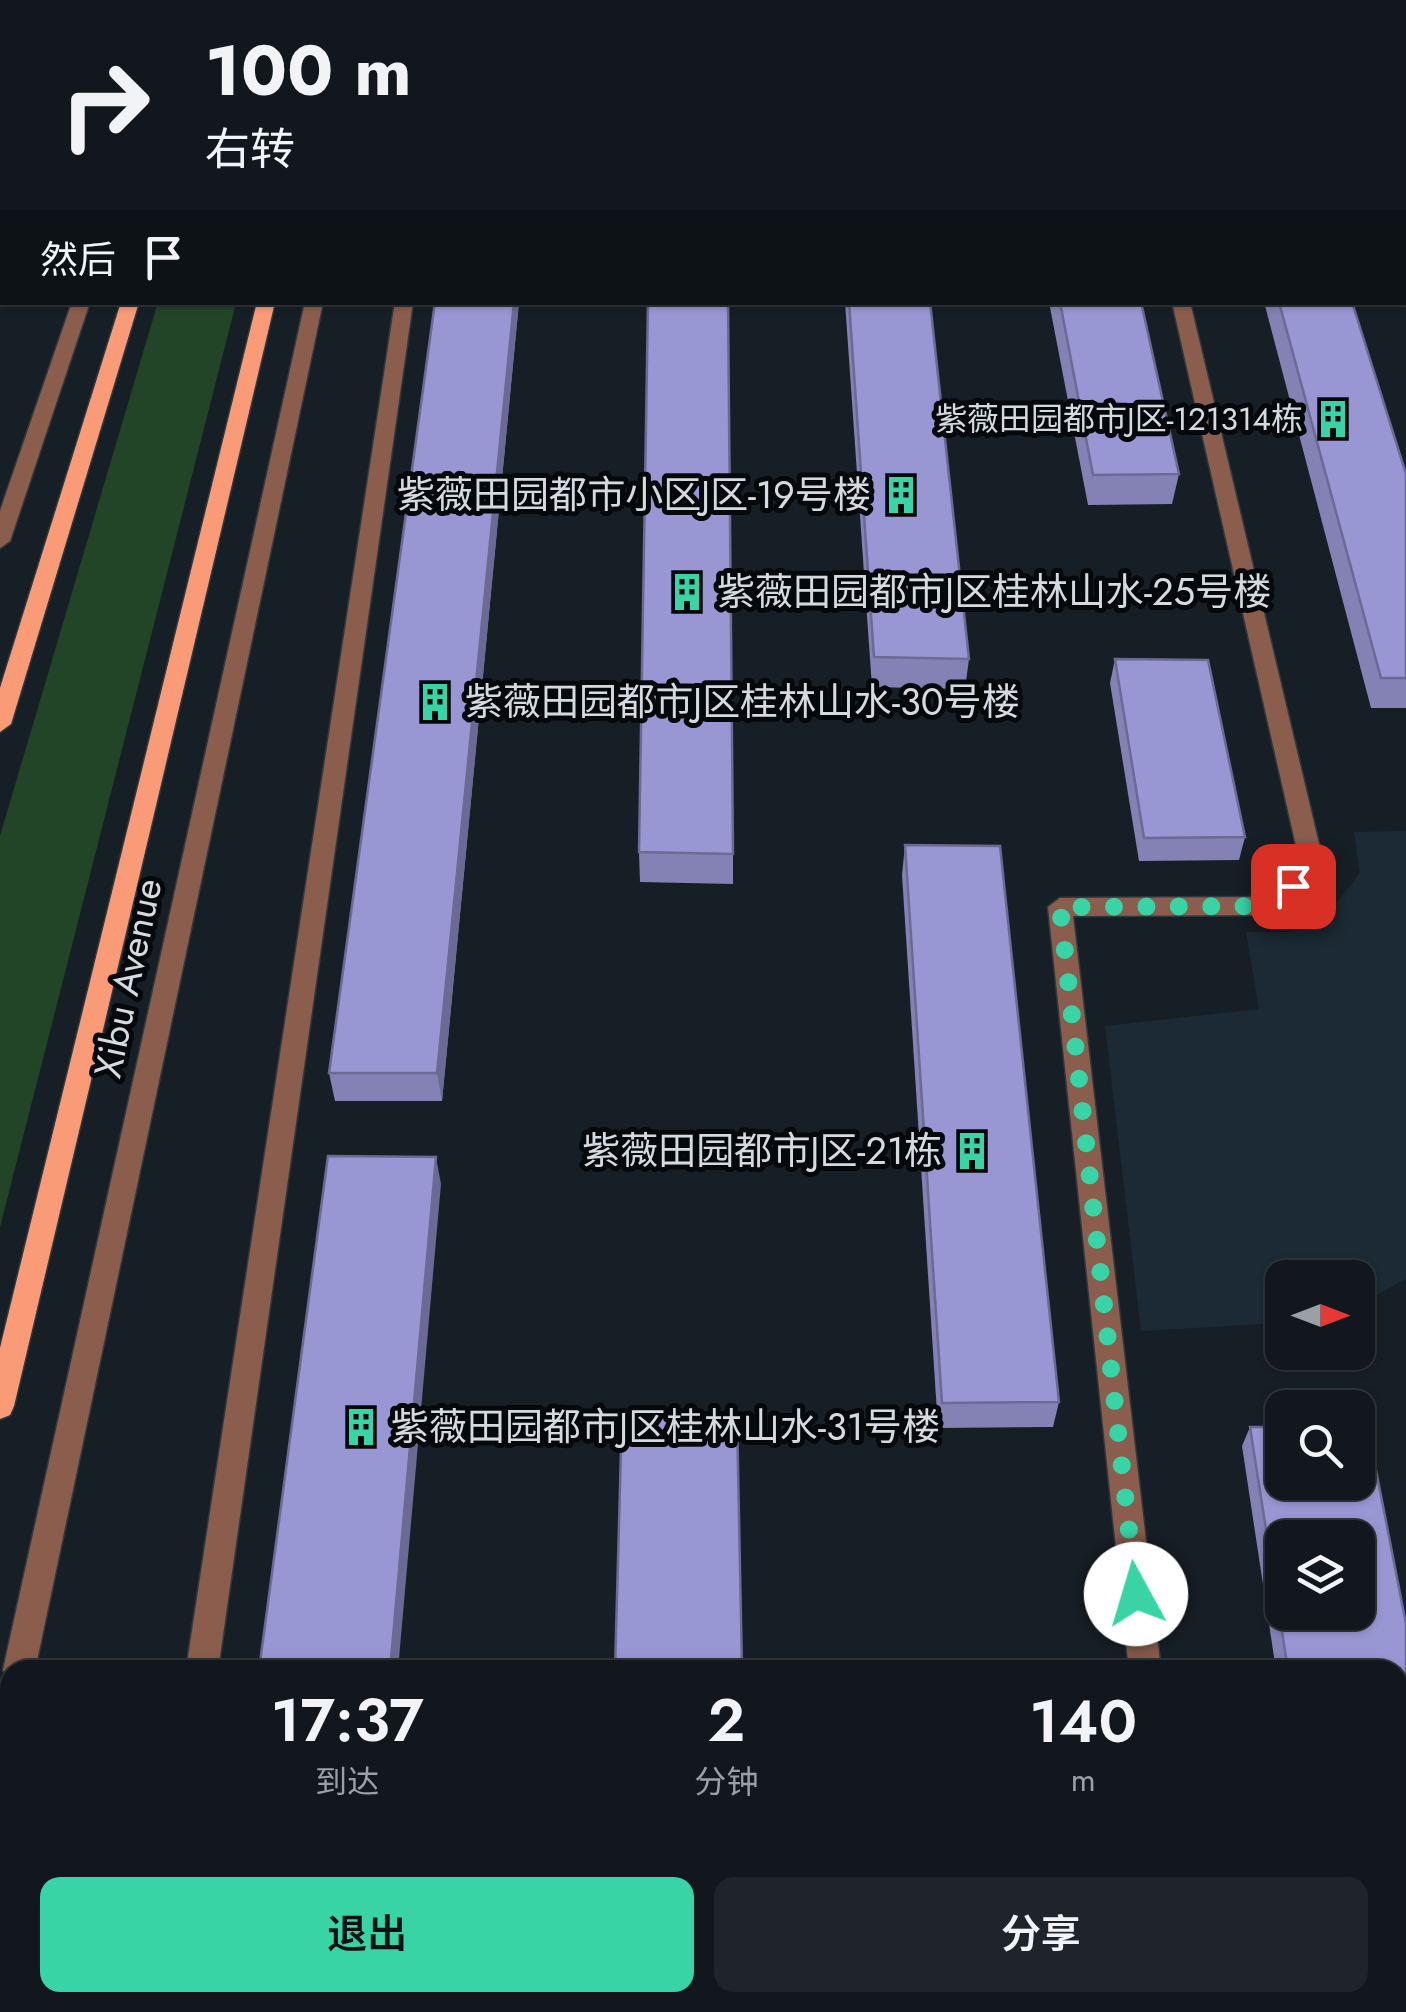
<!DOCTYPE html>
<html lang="zh">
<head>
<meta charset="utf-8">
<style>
	:root { --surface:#11171c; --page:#1e2429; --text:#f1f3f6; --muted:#9c9fa3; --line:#30363b; --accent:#38d4a6 }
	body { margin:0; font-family:Jost,"Noto Sans SC",sans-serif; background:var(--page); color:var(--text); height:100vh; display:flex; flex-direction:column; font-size:38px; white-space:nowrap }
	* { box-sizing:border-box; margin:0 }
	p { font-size:32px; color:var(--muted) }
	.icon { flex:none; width:55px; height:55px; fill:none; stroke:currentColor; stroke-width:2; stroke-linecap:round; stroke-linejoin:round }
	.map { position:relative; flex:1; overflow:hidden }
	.panel { position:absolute; left:0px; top:1660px; width:1408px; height:352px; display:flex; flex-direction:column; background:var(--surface); border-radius:30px 30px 0 0; box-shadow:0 2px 8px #0004,0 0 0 2px var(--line) }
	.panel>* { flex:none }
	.hud { position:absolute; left:0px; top:0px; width:1408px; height:305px; box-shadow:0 2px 8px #0004,0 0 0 2px var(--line); background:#11171c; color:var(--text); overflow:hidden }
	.needle { width:65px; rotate:90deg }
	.buttons { position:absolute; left:1265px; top:1260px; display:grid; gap:20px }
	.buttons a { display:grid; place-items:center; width:110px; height:110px; border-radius:20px; background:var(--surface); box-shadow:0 2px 8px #0004,0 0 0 2px var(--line); font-size:50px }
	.pin { position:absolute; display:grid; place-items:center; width:85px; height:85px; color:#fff; margin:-42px; border-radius:20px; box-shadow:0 5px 15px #0006 }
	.me { position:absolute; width:110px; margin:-55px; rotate:354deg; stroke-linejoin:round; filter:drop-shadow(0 0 8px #0008) }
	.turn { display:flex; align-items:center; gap:35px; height:210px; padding:0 40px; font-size:45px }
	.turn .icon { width:130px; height:130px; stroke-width:2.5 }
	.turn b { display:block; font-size:70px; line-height:85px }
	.then { display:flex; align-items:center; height:95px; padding:0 40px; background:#0003; gap:20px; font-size:38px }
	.eta { display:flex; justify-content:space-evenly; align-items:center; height:170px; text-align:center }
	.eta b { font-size:60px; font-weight:600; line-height:70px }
	.cta { display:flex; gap:20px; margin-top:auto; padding:20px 40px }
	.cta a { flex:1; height:115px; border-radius:20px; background:var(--accent); color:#111; font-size:40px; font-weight:600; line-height:115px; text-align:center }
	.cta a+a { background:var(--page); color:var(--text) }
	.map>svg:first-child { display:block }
	.built { fill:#1b2a34 }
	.green { fill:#224527 }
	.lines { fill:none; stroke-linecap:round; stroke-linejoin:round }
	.minor-casing { stroke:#313940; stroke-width:3 }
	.major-casing { stroke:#313940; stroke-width:3 }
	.minor { fill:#8b5d4c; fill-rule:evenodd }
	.major { fill:#fa9b77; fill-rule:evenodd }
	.wall { fill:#8482b5 }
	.shaded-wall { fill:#6b6a94 }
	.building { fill:#9997d3; stroke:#6b6a94; stroke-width:2.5; fill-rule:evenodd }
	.route { stroke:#38d4a6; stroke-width:18; stroke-dasharray:0 32.4 }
	.labels { text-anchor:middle; stroke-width:10; stroke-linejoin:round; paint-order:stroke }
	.far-poi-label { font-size:32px; fill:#d4dadf; stroke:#06090c; text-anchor:end }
	.poi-label { font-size:38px; fill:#d4dadf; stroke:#06090c; text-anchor:start }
	.street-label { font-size:38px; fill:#d4dadf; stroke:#06090c }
</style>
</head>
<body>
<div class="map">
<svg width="1406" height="2012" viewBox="0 0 1406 2012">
	<rect width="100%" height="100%" fill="#171f26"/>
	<!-- built -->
	<polygon class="built" points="1406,831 1406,1279 1358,1305 1358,1278 1282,1278 1282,1323 1141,1331 1105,1026 1259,1009 1246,932 1288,932 1331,909 1360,873 1354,832"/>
	<!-- green -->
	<polygon class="green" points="158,302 236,303 0,1227 0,836"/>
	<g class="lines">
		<!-- minor casing -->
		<g class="minor-casing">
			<g id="minor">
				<rect x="389" y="0" width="16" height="2"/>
				<rect x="1101" y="0" width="16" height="2"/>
				<polygon points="1303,0 1319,0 1320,2 1304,2"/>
				<polygon points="1405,267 1406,268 1406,282 1405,281"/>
				<polygon points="72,302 90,302 10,541 0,548 0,511"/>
				<polygon points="305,302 323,302 35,1670 10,1670 10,1682 3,1670"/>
				<polygon points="395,302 413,302 218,1670 186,1670"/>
				<polygon points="1172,302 1190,302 1324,865 1283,912 1274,915 1073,916 1161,1670 1129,1670 1048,907 1060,898 1268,897 1300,863"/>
				<polygon points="10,1713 10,1803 0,1807 0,1717"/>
				<polygon points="136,2002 170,2002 169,2012 135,2012"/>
				<polygon points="1165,2002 1199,2002 1200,2012 1166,2012"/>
			</g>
		</g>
		<!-- major casing -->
		<g class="major-casing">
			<g id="major">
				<rect x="215" y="0" width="16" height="2"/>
				<rect x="332" y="0" width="16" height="2"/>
				<polygon points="121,302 139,302 11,724 0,732 0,688"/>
				<polygon points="257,302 275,302 14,1406 10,1415 0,1419 0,1348"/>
			</g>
		</g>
		<!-- minor -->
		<use href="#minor" class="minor"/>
		<!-- major -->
		<use href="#major" class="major"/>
	</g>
	<!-- wall -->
	<g class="wall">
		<polygon points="1364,0 1406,0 1406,114 1405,2 1365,2"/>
		<polygon points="435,302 519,302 442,1101 335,1101 329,1073"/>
		<polygon points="845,302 930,302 969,659 965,689 872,687"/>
		<polygon points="1049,302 1141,302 1179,474 1172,504 1088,505"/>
		<polygon points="1264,302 1352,302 1406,474 1406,708 1371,708"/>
		<polygon points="1115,659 1245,837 1239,860 1139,861 1110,683"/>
		<polygon points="905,845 1059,1402 1053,1427 938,1428 902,875"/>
		<polygon points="639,852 733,854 733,884 640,882"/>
		<polygon points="1250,1427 1406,1624 1406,1750 1398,1749 1398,1670 1276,1670 1242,1446"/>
		<polygon points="979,2002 1113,2002 1114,2012 980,2012"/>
	</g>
	<!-- shaded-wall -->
	<g class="shaded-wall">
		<polygon points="0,0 32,0 31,2 2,2 2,71 0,77"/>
		<polygon points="514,302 519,302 442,1101 437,1073"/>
		<polygon points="436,1157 441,1184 398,1670 390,1670"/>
		<polygon points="359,2002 368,2002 367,2012 358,2012"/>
	</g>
	<!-- building -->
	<g class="building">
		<polygon points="450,0 723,0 723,2 444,2"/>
		<polygon points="861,0 1019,0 1020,2 862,2"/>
		<polygon points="1186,0 1260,0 1261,2 1186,2"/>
		<polygon points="1378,0 1406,0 1406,74 1405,2 1379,2"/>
		<polygon points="435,302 514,302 437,1073 329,1073"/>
		<polygon points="648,302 728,302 733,854 639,852"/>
		<polygon points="849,302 930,302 969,659 874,657"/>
		<polygon points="1060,302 1141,302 1179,474 1093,475"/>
		<polygon points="1279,302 1352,302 1406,474 1406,678 1381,678"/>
		<polygon points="1115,659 1208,660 1245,837 1144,838"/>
		<polygon points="905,845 1000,846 1059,1402 942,1403"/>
		<polygon points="328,1156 436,1157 390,1670 259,1670"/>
		<polygon points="622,1414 737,1416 742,1670 615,1670"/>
		<path d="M1250,1427h32v55h76v-53h10l38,195v109h-8v-63h-110zM1282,1538h76v74h-76z"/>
		<polygon points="214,2002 359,2002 358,2012 213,2012"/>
		<rect x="607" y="2002" width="141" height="10"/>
		<polygon points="987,2002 1113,2002 1114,2012 987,2012"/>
	</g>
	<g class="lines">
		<!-- route -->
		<polyline class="route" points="1136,1594 1060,907 1274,906 1293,886"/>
	</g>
	<!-- icons -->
	<defs>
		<g id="building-bare" transform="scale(3)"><path d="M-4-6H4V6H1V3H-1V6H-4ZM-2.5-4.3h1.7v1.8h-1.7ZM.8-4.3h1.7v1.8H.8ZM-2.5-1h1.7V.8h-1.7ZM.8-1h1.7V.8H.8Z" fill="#38d4a6" stroke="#06090c" stroke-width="2.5" paint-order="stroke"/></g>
	</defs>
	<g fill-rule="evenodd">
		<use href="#building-bare" x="1333" y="419"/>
		<use href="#building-bare" x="901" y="495"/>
		<use href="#building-bare" x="687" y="592"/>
		<use href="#building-bare" x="435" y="702"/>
		<use href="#building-bare" x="972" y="1151"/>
		<use href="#building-bare" x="361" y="1427"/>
	</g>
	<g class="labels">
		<!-- far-poi labels -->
		<g class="far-poi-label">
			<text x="1303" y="430">紫薇田园都市J区-121314栋</text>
		</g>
		<!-- poi labels -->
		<g class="poi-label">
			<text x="871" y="508" text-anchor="end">紫薇田园都市小区J区-19号楼</text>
			<text x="717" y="605">紫薇田园都市J区桂林山水-25号楼</text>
			<text x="465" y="715">紫薇田园都市J区桂林山水-30号楼</text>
			<text x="942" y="1164" text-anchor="end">紫薇田园都市J区-21栋</text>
			<text x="391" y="1440">紫薇田园都市J区桂林山水-31号楼</text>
		</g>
		<!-- street labels -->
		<g class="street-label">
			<text transform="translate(128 978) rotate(-78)" y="13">Xibu Avenue</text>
		</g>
	</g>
</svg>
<div class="buttons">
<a><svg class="needle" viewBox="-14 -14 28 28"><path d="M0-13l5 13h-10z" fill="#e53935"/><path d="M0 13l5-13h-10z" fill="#9c9fa3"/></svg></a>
<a><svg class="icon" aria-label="search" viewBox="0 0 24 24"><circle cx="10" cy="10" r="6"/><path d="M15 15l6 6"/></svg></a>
<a><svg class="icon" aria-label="layers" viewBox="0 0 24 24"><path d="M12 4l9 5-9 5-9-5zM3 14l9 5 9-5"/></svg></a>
</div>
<div class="pin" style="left:1293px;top:886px;background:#d93025"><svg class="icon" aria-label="arrive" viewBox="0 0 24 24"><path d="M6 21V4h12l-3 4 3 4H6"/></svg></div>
<svg class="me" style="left:1136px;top:1594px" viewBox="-20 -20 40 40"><circle r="19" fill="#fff"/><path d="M0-13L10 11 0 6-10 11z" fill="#38d4a6"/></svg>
<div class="hud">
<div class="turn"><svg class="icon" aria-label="right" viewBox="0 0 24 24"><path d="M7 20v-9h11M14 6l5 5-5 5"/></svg><div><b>100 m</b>右转</div></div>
<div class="then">然后<svg class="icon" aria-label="arrive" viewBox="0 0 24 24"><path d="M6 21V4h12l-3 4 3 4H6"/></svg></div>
</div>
<section class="panel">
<div class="eta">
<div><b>17:37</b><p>到达</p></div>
<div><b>2</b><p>分钟</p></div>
<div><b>140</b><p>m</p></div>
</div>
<div class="cta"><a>退出</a><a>分享</a></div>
</section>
</div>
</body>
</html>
